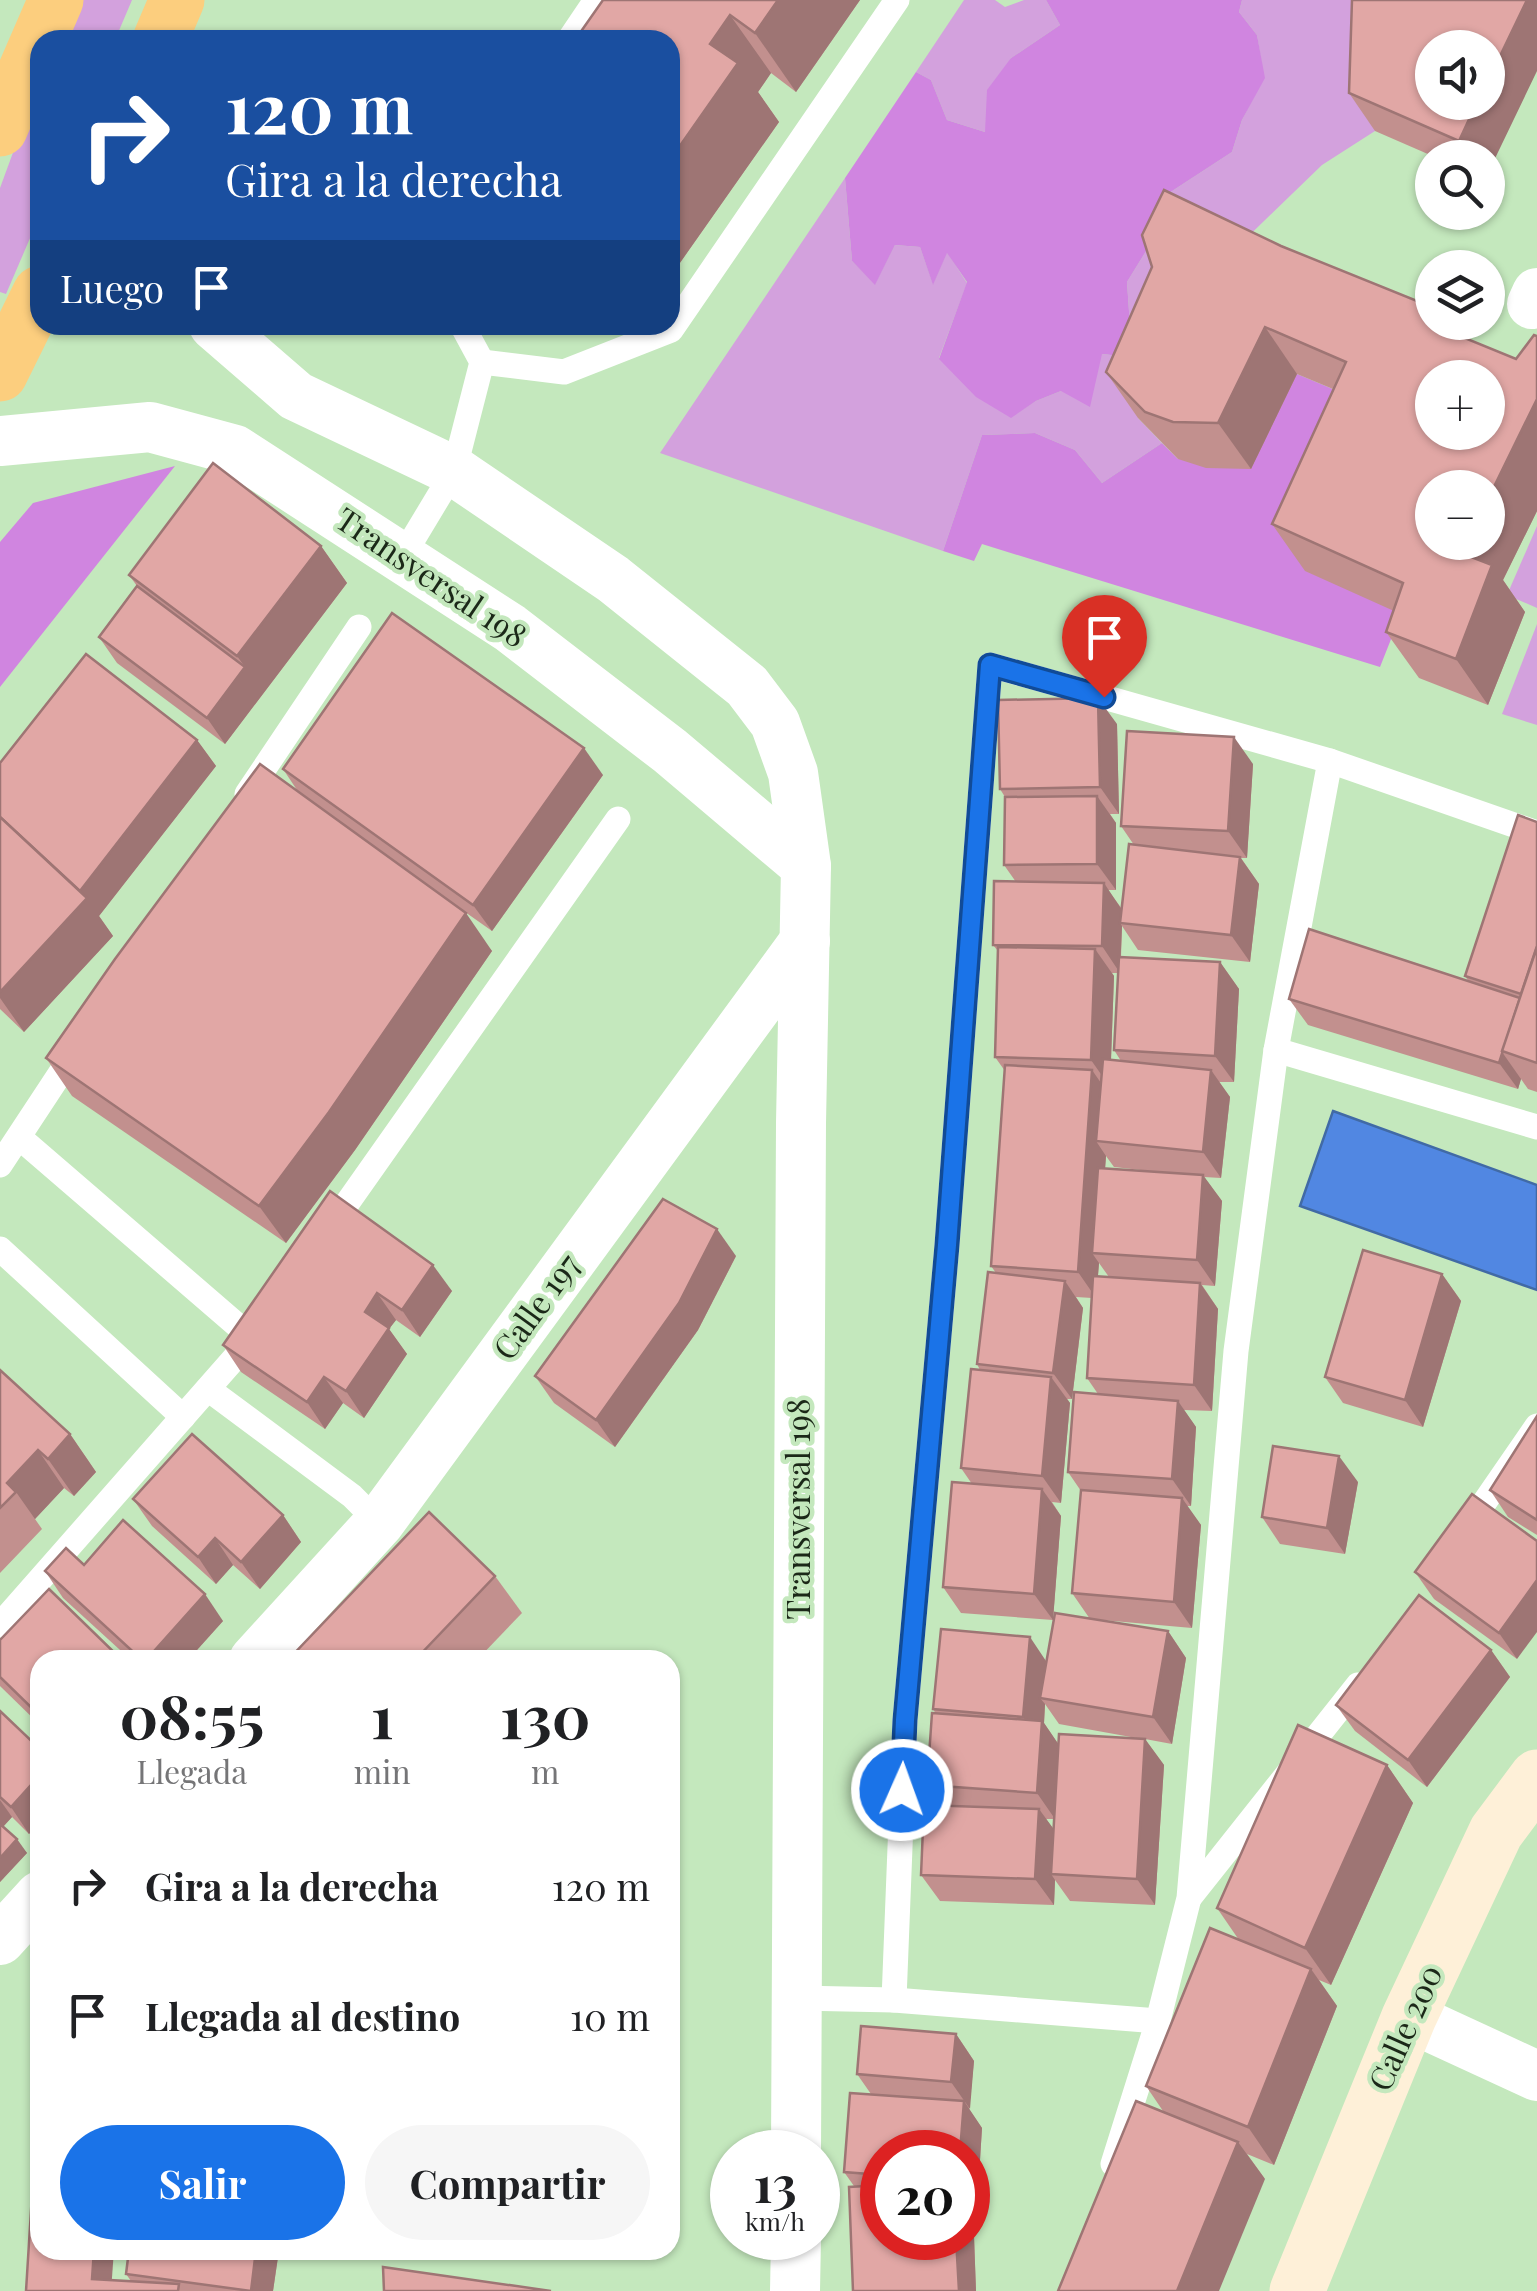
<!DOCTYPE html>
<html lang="es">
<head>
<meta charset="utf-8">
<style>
	:root { --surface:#fff; --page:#f6f6f6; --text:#202124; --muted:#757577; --accent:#1a73e8 }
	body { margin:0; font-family:"Playfair Display",serif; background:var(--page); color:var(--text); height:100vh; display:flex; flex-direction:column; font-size:38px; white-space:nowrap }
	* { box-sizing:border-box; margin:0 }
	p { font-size:32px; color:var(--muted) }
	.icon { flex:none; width:55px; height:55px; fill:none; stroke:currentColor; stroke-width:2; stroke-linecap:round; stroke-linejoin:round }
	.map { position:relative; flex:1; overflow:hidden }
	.drawer { position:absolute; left:30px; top:1650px; width:650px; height:610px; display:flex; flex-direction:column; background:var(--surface); border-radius:30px; box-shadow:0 2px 8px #0004 }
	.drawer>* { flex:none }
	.top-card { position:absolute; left:30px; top:30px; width:650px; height:305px; border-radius:30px; box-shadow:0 2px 8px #0004; background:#1a4fa0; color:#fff; overflow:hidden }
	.controls { position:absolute; left:1415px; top:30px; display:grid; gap:20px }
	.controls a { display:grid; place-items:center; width:90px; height:90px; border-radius:50%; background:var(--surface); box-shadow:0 2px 8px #0004; font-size:50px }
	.speed { position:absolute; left:710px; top:2130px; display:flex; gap:20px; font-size:50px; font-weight:700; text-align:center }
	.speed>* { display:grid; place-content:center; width:130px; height:130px; border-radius:50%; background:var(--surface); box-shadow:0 2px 8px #0004; line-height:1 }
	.speed small { font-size:25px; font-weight:400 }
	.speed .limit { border:15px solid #d22; background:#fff; color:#111 }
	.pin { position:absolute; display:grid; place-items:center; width:85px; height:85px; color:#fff; margin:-102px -42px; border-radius:50% 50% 50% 0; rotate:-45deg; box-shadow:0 0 10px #0007 }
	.pin .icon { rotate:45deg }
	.me { position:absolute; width:110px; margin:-55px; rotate:2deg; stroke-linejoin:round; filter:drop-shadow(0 0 8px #0008) }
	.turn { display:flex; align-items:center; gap:35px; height:210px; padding:0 30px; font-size:45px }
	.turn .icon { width:130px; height:130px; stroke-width:2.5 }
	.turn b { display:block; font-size:70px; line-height:85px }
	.then { display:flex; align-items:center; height:95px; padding:0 30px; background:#0003; gap:20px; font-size:38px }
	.eta { display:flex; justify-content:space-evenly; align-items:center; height:170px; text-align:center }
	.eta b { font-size:60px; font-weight:700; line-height:70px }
	.button { display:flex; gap:20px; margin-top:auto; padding:20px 30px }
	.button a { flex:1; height:115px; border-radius:60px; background:var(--accent); color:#fff; font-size:40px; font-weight:700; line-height:115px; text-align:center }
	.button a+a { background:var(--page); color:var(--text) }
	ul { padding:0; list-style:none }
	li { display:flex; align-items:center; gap:30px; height:130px; padding:0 30px }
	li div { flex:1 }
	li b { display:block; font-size:38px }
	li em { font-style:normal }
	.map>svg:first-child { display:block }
	.green { fill:#d3a1dd }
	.forest { fill:#d085e0 }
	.water { fill:#5187e2; stroke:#416aa5; stroke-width:2.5 }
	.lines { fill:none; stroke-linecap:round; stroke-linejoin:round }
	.lane { stroke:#fff; stroke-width:25 }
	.street { stroke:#fff; stroke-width:50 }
	.secondary { stroke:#fef0d8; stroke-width:55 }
	.highway { stroke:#fcce7e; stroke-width:55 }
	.wall { fill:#c2908e; fill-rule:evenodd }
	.shaded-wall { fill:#9e7574 }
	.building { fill:#e1a7a5; stroke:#9e7574; stroke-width:2.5; fill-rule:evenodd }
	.route-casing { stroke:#114b97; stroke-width:25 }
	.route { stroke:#1a73e8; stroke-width:18 }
	.labels { text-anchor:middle; stroke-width:9; stroke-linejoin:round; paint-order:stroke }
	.street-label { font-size:32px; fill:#1b2818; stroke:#c4e8bd }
</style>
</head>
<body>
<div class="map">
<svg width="1537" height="2291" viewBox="0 0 1537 2291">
	<rect width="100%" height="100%" fill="#c4e8bd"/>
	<!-- green -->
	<g class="green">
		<polygon points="69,0 132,0 115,40 54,40"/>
		<polygon points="964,0 995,0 1005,7 1024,0 1046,0 1060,25 1011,58 985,132 947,120 931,80 916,72"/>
		<polygon points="1242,0 1408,0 1379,23 1375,131 1322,165 1231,253 1138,418 1162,443 1102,483 1075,450 1035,433 982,435 943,551 660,453 845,178 852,261 875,284 895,245 920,247 933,284 947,252 967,283 939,358 1011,417 1036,401 1061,391 1102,354 1121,356 1130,326 1127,282 1159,230 1166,195 1232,152 1242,120 1264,78 1257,35 1239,12"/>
		<polygon points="40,79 40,215 6,294 0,292 0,188"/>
		<polygon points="1537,526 1537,608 1507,595"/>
		<polygon points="1537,624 1537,725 1502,714"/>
	</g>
	<!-- forest -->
	<g class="forest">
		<polygon points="1046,0 1242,0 1239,12 1257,35 1265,78 1242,120 1232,152 1166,195 1159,230 1127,282 1130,326 1121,356 1102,354 1090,407 1061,391 1036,401 1011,418 976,397 939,359 967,282 947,253 933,285 920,247 895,245 875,285 852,261 845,178 916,72 931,80 947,120 985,132 987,90 1011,58 1060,25"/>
		<polygon points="1297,374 1378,408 1401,614 1380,667 982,544 974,561 943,551 982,435 1035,433 1075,450 1102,483 1162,443 1178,459"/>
		<polygon points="175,466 0,687 0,542 33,503"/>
	</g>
	<!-- water -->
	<polygon class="water" points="1333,1111 1537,1185 1537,1290 1300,1206"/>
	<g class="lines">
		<!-- lane -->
		<g class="lane">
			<polyline points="569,40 596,0"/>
			<polyline points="482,362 564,372 671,330 897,0"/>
			<polyline points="401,559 454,471 482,362 462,325"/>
			<polyline points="247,794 359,627"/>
			<polyline points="1276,1050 1537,1127"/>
			<polyline points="20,1138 252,1338"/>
			<polyline points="0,1165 77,1048"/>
			<polyline points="329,1229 618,819"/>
			<polyline points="0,1249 183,1417"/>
			<polyline points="208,1389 352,1496 379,1523"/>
			<polyline points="1466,1529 1537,1426"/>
			<polyline points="0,1625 254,1336"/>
			<polyline points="1190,1897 1358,1685"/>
			<polyline points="797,1998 894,2000 1158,2021"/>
			<polyline points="894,2000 905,1720 947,1245 990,665 1330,761 1537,833"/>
			<polyline points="1113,2164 1158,2021 1189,1898 1236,1351 1276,1050 1330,761"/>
		</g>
		<!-- street -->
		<g class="street">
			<polyline points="1532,304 1537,293"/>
			<polyline points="214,325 296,396 454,471 613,579 747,686 775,723 793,773 806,866 801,1123 796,2152"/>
			<polyline points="0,441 150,427 235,450 510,628 670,751 806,866"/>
			<polyline points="254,1660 379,1523 805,941"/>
			<polyline points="0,1940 40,1896"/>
			<polyline points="1409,2017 1537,2076"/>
			<polyline points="795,2291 796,2238"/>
		</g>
		<!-- secondary -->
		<polyline class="secondary" points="1297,2291 1409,2017 1496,1832 1537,1777"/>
		<!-- highway -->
		<g class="highway">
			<polyline points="160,40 177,0"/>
			<polyline points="0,129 56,0"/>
			<polyline points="0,374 40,293"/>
		</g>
	</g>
	<!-- wall -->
	<g class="wall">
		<polygon points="603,0 860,0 796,92 771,73 758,92 779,122 670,277 670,40"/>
		<polygon points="1352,0 1488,158 1437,158 1375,131 1349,93"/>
		<polygon points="1152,267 1442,322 1448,331 1516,359 1537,336 1537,511 1503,580 1525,612 1488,705 1419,678 1386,632 1394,611 1305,571 1272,524 1333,389 1297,374 1251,469 1206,468 1178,459 1138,418 1106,372"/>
		<polygon points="321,546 347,583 225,744 117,663 99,637 137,586 129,575"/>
		<path d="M1117,724l2,90h-9l6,9v67h-8l14,19 12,-64 -13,-19 132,-62 -6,94h-6l18,26 -9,78 -112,-12 -16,-24 -1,31 99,5 19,27 -5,93h-15l11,15 -9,81 -17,-1 18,24 -7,85 -13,-1 16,24 -6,102 -28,-1 12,17 -5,79h-4l14,19 -9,103 -90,-8 66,11 18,27 -14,86 -27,-5 19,26 -9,140 -85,-4 -15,-21 -1,25 -114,-4 -19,-26 21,-69 -15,-21 9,-71 -3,-5 114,-47 43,-43 -18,-26 9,-102 -13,-19 30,-78 -11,-16 5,-80 -16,-1 7,11 -11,91h-5l3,4 -9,100 -9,-1 9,14 -8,104 -92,-7 -18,-26 29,-103 -11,-16 19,-98 -3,-6 19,-91 -5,-7 14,-195 -10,-14 3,-106 -5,-6 23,-63 -12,-17 1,-68 -5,-8zM1112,973h6l-4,77 7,11 -10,-1 3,-84zM1106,1156l8,11 45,5 -54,-4zM1099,1263l10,14 -11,-1zM1045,1704l14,20 83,15 -83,6 -15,-22zM1046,1819h8v11z"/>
		<polygon points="197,740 216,766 99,916 113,936 24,1032 0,1009 0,763"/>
		<polygon points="283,769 603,775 492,931 424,883 492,951 355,1150 286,1243 72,1096 46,1058 299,793"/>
		<polygon points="1537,822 1537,1092 1528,1089 1521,1079 1518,1089 1308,1025 1289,999 1469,982 1465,976"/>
		<polygon points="330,1191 452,1291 420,1337 396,1320 389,1329 407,1354 364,1418 343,1403 325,1429 241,1372 223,1345"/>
		<polygon points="736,1256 698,1330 615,1447 554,1403 535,1376"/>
		<polygon points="1442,1274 1461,1301 1423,1427 1343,1403 1325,1377"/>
		<polygon points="0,1370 70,1434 96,1472 74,1496 64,1488 35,1519 42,1529 0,1573"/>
		<polygon points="1537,1416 1537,1535 1508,1517 1490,1490"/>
		<polygon points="1358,1482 1345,1554 1280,1544 1262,1517"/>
		<polygon points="1472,1494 1517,1659 1434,1599 1415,1572"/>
		<polygon points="133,1499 283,1515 301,1542 260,1589 233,1565 216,1584 152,1526"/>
		<polygon points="84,1565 223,1621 188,1660 131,1660 63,1598 45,1571"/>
		<polygon points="495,1576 522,1613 477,1660 288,1660"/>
		<polygon points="0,1640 40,1660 40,1725 0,1686"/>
		<polygon points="1491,1650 1510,1677 1427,1787 1355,1731 1336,1705"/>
		<polygon points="0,1711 40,1749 40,1822 29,1834 12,1817 3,1827 27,1853 0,1882"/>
		<polygon points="1387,1765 1413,1803 1331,1985 1319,1980 1337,2006 1274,2165 1247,2154 1265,2179 1163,2111 1146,2086 1239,1940 1217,1908"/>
		<path d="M956,2034l18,27 -5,48 13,19 -5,79h-6l2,2 3,82h-123l1,-105 -10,-14 27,-78 -14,-20zM882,2152h86v86h-86z"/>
		<polygon points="279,2250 273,2291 26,2291 112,2280 131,2281 126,2274"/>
	</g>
	<!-- shaded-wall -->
	<g class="shaded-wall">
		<polygon points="778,0 860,0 796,92 755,33"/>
		<polygon points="1527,0 1537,0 1537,71 1488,173 1488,158 1471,158 1459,141 1477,102 1488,102 1488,81"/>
		<polygon points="730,15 771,73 758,92 779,122 670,277 670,160 710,44"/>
		<polygon points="1432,307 1432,322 1442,322 1464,354 1428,323"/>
		<polygon points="1265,327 1297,374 1251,469 1218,423"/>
		<polygon points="1537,399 1537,511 1503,580 1525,612 1488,705 1456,659 1461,553 1466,542 1488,542 1488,499"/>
		<polygon points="321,546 347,583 225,744 207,718 245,667 237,656"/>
		<polygon points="1098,698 1117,724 1119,814 1100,787"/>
		<polygon points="1234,737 1253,764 1247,858 1228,831"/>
		<polygon points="197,740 216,766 99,916 113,936 24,1032 0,998 0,992"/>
		<polygon points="584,748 603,775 492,931 473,905"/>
		<polygon points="1097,796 1116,823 1116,890 1097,864"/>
		<polygon points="1240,857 1259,884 1250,962 1231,935"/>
		<polygon points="1104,883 1122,910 1120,923 1122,926 1120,973 1102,946"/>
		<polygon points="466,913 492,951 355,1150 286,1243 259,1206"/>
		<polygon points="1095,949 1114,976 1110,1087 1091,1060"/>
		<polygon points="1220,962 1239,989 1234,1082 1215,1056"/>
		<polygon points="1502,1052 1521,1079 1518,1089 1499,1063"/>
		<polygon points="1092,1070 1110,1096 1096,1141 1106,1156 1099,1253 1092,1253 1099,1263 1096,1298 1078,1272"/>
		<polygon points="1211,1070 1230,1097 1221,1178 1203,1152"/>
		<polygon points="1203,1175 1222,1201 1215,1286 1197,1260"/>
		<polygon points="717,1229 736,1256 698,1330 615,1447 596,1420"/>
		<polygon points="433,1265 452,1291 420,1337 402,1310"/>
		<polygon points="1442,1274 1461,1301 1423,1427 1405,1400"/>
		<polygon points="1065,1281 1083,1308 1072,1399 1053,1373"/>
		<polygon points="1200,1283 1218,1309 1212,1411 1194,1385"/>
		<polygon points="377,1293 396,1320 389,1329 407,1354 364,1418 346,1391 365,1312"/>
		<polygon points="324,1377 343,1403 325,1429 307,1402"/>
		<polygon points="1051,1377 1070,1403 1061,1503 1042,1476"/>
		<polygon points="1178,1401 1196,1427 1191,1506 1172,1479"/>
		<polygon points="70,1434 96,1472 74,1496 48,1459"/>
		<polygon points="38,1450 64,1488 35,1519 16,1492 7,1483"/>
		<polygon points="1339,1456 1358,1482 1345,1554 1327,1528"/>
		<polygon points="1042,1489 1061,1516 1053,1620 1034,1594"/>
		<polygon points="1182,1498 1201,1525 1192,1628 1174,1602"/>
		<polygon points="283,1515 301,1542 260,1589 241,1562"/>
		<polygon points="215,1538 233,1565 216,1584 198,1557"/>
		<polygon points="1537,1580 1537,1632 1517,1659 1499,1633"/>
		<polygon points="205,1594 223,1621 188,1660 146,1660"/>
		<polygon points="1168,1631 1186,1658 1172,1744 1153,1717"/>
		<polygon points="1030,1637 1048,1664 1040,1698 1045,1704 1044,1723 1061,1748 1055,1819 1037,1793 1040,1741 1023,1717"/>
		<polygon points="1491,1650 1510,1677 1427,1787 1408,1760"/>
		<polygon points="1145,1739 1164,1765 1155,1905 1137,1879"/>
		<polygon points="1387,1765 1413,1803 1331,1985 1305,1948"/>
		<polygon points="40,1775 40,1822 29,1834 11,1807"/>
		<polygon points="0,1800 12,1817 0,1830"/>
		<polygon points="1039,1809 1058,1835 1051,1874 1055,1880 1054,1905 1035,1879"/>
		<polygon points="17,1839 27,1853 0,1882 0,1858"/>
		<polygon points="1311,1969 1337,2006 1274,2165 1248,2127"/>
		<polygon points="956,2034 974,2061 970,2109 951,2082"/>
		<polygon points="964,2101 982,2128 977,2207 968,2194 968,2152 960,2152"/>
		<polygon points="1238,2142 1265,2179 1219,2291 1177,2291"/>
		<polygon points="968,2201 973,2209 976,2291 959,2291 956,2238 968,2238"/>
		<polygon points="94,2250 114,2250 111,2291 92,2279"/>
		<polygon points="256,2250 279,2250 273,2291 251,2291"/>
	</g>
	<!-- building -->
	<g class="building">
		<polygon points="603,0 778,0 755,33 730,15 710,44 738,63 670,160 670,40 575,40"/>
		<polygon points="1352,0 1527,0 1488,81 1488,48 1432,48 1432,102 1477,102 1459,141 1349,93"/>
		<path d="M1164,190l117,56 151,61 -4,16 88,36 18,-24 3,1v63l-49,100v-11h-56v54h34l-5,11 31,12 -36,94 -70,-27 17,-49 -131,-59 74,-162 -81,-35 -47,96 -45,-1 -28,-10 -39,-40 46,-105 -10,-32zM1432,378h56v54h-56z"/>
		<polygon points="213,463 321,546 237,656 129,575"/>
		<polygon points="137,586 245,667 207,718 99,637"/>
		<polygon points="392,613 584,748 473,905 283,769"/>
		<polygon points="86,654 197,740 80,891 0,817 0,763"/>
		<polygon points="1098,698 1100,787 1000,789 998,700"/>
		<polygon points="1127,731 1234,737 1228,831 1121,826"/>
		<polygon points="260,764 466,913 329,1112 259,1206 46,1058 115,959"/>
		<polygon points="1097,796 1097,864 1004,865 1005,797"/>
		<polygon points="1518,815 1537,822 1537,946 1521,994 1465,976"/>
		<polygon points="0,817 87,898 0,992"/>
		<polygon points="1129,844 1240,857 1231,935 1120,923"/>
		<polygon points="994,881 1104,883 1102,946 993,945"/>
		<polygon points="1309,929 1520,998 1499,1063 1289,999"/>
		<polygon points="998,947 1095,949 1091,1060 995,1057"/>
		<polygon points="1537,947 1537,1063 1502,1051"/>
		<polygon points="1119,957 1220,962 1215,1056 1114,1050"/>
		<polygon points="1103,1059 1211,1070 1203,1152 1096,1141"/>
		<polygon points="1005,1065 1092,1070 1078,1272 991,1266"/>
		<polygon points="1098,1168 1203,1175 1197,1260 1092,1253"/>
		<polygon points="330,1191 433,1265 402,1310 377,1293 365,1312 389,1328 346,1391 324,1377 307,1402 223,1345"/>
		<polygon points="663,1199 717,1229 679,1303 596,1420 535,1376"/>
		<polygon points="1363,1250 1442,1274 1405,1400 1325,1377"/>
		<polygon points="988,1272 1065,1281 1053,1373 977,1364"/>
		<polygon points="1093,1276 1200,1283 1194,1385 1087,1378"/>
		<polygon points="971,1369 1051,1377 1042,1476 961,1468"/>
		<polygon points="0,1370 70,1434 48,1459 38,1450 7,1483 16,1492 0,1508"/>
		<polygon points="1074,1392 1178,1401 1172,1479 1068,1472"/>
		<polygon points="1537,1416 1537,1520 1490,1490"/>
		<polygon points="192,1434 283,1515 241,1562 215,1538 198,1557 133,1499"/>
		<polygon points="1273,1446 1339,1456 1327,1528 1262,1517"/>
		<polygon points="952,1482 1042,1489 1034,1594 943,1587"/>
		<polygon points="1081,1490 1182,1498 1174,1602 1072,1593"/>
		<polygon points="1472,1494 1537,1541 1537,1580 1499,1633 1415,1572"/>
		<polygon points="429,1512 495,1576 415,1660 288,1660"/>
		<polygon points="123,1520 205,1594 146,1660 142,1660 45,1571 66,1548 84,1565"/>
		<polygon points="49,1589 122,1660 40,1660 40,1716 0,1677 0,1640"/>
		<polygon points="1419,1595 1491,1650 1408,1760 1336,1705"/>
		<polygon points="1055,1613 1168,1631 1153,1717 1040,1698"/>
		<polygon points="941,1629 1030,1637 1023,1717 933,1709"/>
		<polygon points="0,1711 40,1749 40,1775 11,1807 0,1797"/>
		<polygon points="932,1713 1042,1721 1037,1793 927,1785"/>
		<polygon points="1298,1725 1387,1765 1305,1948 1217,1908"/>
		<polygon points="1059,1734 1145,1739 1137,1879 1051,1874"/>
		<polygon points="924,1805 1039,1809 1035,1879 921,1875"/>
		<polygon points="0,1824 17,1839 0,1858"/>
		<polygon points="1210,1928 1311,1969 1248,2127 1146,2086"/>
		<polygon points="861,2026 956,2034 951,2082 857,2074"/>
		<polygon points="850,2093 964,2101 960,2152 882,2152 882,2175 844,2172"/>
		<polygon points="1136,2101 1238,2142 1177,2291 1058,2291"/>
		<polygon points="37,2114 40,2114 40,2250 94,2250 92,2279 179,2284 178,2291 26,2291"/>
		<polygon points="882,2185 882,2238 956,2238 959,2291 853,2291 849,2187"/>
		<polygon points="129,2250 256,2250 251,2291 126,2274"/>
		<polygon points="383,2267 551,2291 384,2291"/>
	</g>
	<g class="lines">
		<!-- route casing -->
		<g class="route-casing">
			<polyline id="route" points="902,1790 905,1720 947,1245 990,665 1104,697"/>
		</g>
		<!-- route -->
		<use href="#route" class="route"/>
	</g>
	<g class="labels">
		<!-- street labels -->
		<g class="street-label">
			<text transform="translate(431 578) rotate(34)" y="11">Transversal 198</text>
			<text transform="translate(537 1307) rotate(-54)" y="11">Calle 197</text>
			<text transform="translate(799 1509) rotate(-90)" y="11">Transversal 198</text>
			<text transform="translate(1406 2028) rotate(-66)" y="11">Calle 200</text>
		</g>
	</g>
</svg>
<div class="controls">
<a><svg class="icon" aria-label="sound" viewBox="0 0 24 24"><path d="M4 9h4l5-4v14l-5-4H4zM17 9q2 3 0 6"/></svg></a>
<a><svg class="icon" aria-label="search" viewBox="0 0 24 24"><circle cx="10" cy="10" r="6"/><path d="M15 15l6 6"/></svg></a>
<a><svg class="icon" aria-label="layers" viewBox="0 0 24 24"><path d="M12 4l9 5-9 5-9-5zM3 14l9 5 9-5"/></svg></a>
<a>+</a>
<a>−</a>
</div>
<div class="speed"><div>13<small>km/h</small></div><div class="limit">20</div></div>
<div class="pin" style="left:1104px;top:697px;background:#d93025"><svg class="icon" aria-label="arrive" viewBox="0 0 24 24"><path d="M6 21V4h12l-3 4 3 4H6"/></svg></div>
<svg class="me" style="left:902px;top:1790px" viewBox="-20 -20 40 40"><circle r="17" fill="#1a73e8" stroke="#fff" stroke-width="3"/><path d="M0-11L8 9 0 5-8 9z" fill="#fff"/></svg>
<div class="top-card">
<div class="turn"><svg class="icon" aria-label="right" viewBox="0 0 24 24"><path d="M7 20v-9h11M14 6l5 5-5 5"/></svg><div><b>120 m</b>Gira a la derecha</div></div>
<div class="then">Luego<svg class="icon" aria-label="arrive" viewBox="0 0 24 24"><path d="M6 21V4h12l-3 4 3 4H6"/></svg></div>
</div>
<section class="drawer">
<div class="eta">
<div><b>08:55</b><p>Llegada</p></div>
<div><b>1</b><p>min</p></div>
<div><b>130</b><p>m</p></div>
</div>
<ul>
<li><svg class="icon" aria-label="right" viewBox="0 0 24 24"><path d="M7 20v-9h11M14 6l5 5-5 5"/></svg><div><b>Gira a la derecha</b></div><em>120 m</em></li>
<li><svg class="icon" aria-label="arrive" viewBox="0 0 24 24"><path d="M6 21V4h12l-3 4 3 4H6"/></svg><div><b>Llegada al destino</b></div><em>10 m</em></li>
</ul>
<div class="button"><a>Salir</a><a>Compartir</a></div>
</section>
</div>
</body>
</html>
